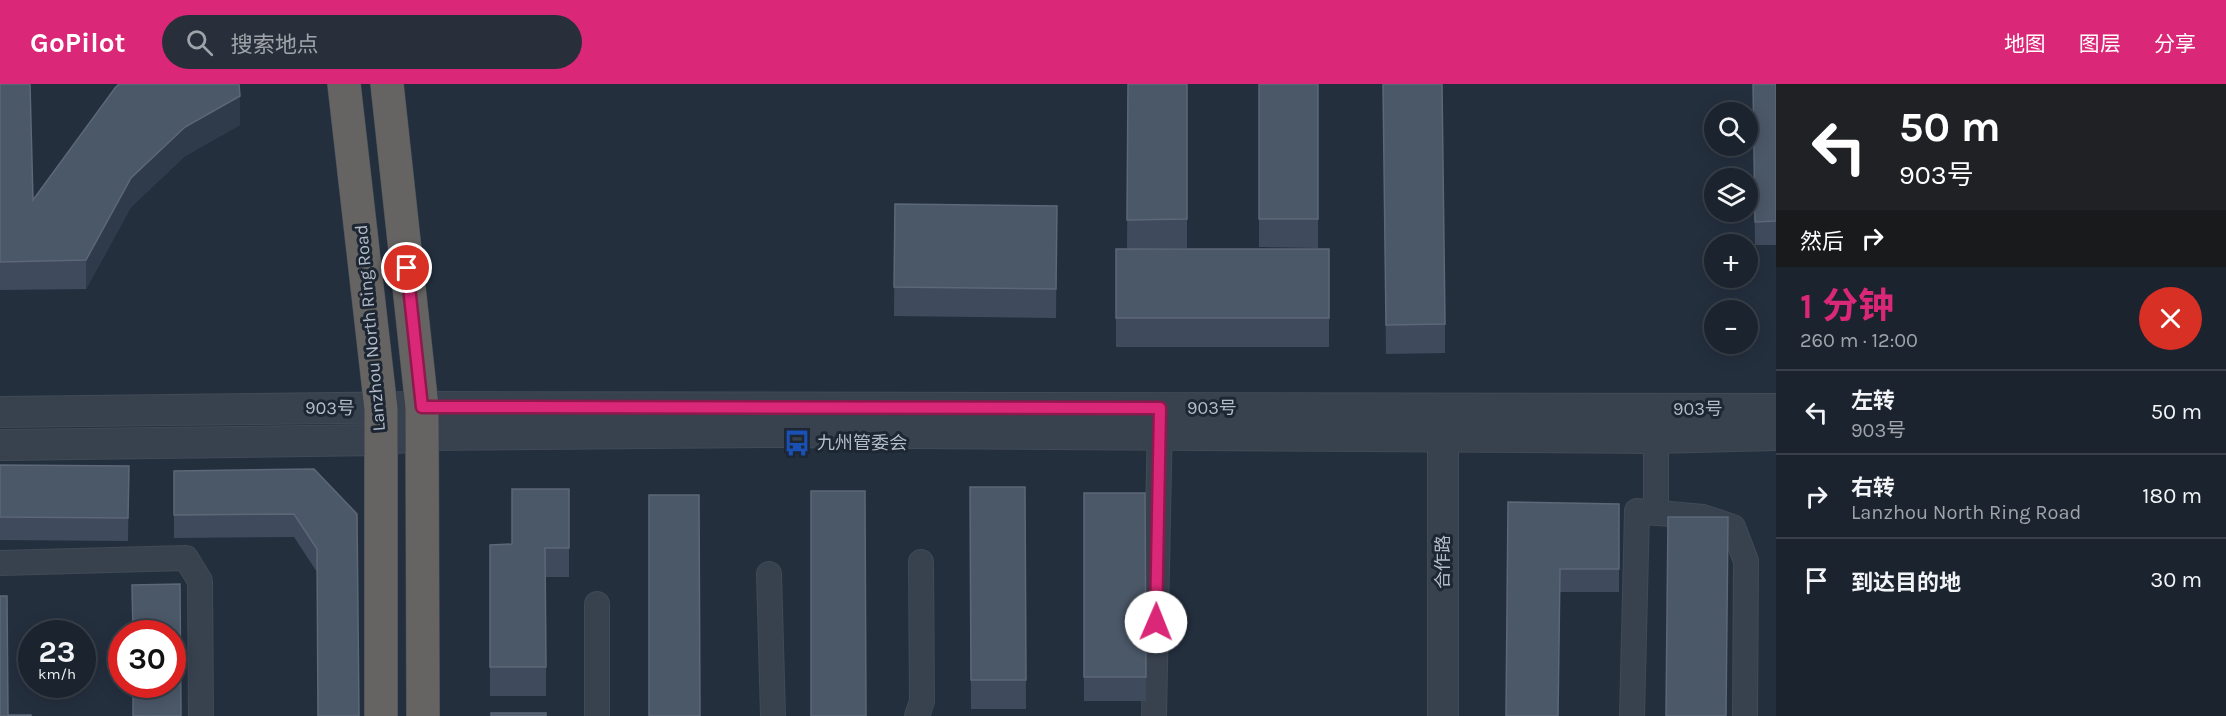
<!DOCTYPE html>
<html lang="zh">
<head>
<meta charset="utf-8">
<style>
	:root { --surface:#1b232e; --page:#282f3a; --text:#f1f3f6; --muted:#a0a4aa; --line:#39404a; --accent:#db2777 }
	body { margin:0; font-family:Karla,"Noto Sans SC",sans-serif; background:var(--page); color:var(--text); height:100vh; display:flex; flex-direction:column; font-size:22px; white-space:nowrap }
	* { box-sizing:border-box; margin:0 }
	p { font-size:20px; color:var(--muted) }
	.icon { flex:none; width:33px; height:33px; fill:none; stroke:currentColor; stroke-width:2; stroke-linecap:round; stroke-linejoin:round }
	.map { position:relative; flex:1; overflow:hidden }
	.sheet { display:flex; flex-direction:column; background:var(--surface); width:450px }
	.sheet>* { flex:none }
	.top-card { background:#202124; color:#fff; overflow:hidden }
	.fabs { position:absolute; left:1704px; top:18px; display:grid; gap:12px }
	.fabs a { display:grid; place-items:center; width:54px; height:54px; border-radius:50%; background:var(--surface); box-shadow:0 3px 15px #0003,0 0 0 2px var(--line); font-size:30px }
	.speed { position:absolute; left:18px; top:536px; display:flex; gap:12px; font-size:30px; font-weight:700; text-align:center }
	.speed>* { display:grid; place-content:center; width:78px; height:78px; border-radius:50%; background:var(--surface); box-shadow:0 3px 15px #0003,0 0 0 2px var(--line); line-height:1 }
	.speed small { font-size:15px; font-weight:400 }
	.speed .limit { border:9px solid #d22; background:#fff; color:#111 }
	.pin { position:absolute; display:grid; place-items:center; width:51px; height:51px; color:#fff; margin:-26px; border:3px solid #fff; border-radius:50%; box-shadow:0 2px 6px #0007 }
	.me { position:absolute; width:66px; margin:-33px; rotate:1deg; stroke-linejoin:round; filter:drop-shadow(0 0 4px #0008) }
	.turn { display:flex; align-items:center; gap:21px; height:126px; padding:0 24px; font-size:27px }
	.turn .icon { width:78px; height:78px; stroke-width:2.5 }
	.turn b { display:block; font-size:42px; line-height:51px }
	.then { display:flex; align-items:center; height:57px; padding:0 24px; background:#0003; gap:12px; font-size:22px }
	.round { display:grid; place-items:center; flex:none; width:63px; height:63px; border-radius:32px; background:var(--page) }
	.overview { display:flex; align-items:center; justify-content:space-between; height:102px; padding:0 24px }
	h1 { font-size:36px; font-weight:700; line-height:45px; color:var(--accent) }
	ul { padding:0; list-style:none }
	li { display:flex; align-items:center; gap:18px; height:84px; padding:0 24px; border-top:2px solid var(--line) }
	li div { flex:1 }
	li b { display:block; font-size:22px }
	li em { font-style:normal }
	header { display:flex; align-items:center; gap:36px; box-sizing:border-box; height:84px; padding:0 30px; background:var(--accent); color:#fff }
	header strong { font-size:28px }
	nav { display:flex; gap:33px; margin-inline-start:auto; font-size:21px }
	.search { width:420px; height:54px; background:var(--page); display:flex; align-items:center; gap:15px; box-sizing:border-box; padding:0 21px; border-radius:33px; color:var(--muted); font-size:22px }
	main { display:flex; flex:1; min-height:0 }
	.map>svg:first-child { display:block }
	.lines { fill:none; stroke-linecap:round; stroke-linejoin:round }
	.minor-casing { stroke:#414a57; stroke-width:26 }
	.tertiary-casing { stroke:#414a57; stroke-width:32 }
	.trunk-casing { stroke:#434c59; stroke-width:34 }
	.minor { stroke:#38414e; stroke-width:24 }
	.tertiary { stroke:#38414e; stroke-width:30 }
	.trunk { stroke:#656462; stroke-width:33 }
	.wall { fill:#3f4b5c }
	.shaded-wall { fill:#2f3b4b }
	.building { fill:#4b5868; stroke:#5c6777; stroke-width:1.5 }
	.route-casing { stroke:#8e194d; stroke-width:15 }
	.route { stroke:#db2777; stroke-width:10 }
	.labels { text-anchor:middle; stroke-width:6; stroke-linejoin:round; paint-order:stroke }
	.street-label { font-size:18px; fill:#b4bcc9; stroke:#1d2633 }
	.poi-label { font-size:18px; fill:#b4bcc9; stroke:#1d2633; text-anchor:start }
</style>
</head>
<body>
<header>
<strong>GoPilot</strong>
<div class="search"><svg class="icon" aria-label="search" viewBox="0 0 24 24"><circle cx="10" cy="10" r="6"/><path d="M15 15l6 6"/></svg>搜索地点</div>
<nav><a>地图</a><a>图层</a><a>分享</a></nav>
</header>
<main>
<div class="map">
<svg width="1776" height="632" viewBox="0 0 1776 632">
	<rect width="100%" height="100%" fill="#242f3e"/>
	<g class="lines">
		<!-- minor casing -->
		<g class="minor-casing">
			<g id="minor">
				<polyline points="1656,336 1656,429"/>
				<polyline points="0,479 186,474 200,497 201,632"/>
				<polyline points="769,490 773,632"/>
				<polyline points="597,520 597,632"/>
				<polyline points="917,632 922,617 921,478"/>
				<polyline points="1154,632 1160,334"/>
				<polyline points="1632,632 1637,427 1703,433 1733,443 1746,477 1745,632"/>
			</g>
		</g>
		<!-- tertiary casing -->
		<g class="tertiary-casing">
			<g id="tertiary">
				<polyline points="0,328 422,323 1776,325"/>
				<polyline points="0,361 381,356 422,351 773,348 1656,354 1776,351"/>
				<polyline points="1443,632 1443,331"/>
			</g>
		</g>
		<!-- trunk casing -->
		<g class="trunk-casing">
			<g id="trunk">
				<polyline points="344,0 381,325 381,632"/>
				<polyline points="387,0 422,323 423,632"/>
			</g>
		</g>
		<!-- minor -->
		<use href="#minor" class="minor"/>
		<!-- tertiary -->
		<use href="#tertiary" class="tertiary"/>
		<!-- trunk -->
		<use href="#trunk" class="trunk"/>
	</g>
	<!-- wall -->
	<g class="wall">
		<polygon points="0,0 33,116 240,41 185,72 131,123 86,205 0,206"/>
		<polygon points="1128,0 1187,0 1187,164 1127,165"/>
		<polygon points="1259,0 1318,0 1318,164 1259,163"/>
		<polygon points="1383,0 1445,240 1445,269 1386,270"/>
		<polygon points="1753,0 1776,0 1776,161 1755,161"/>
		<polygon points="895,120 1057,122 1056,234 894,232"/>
		<rect x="1116" y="165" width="213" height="98"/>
		<polygon points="0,381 129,382 128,457 0,456"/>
		<polygon points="174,387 357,430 317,488 294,453 174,454"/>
		<polygon points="970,403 1025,403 1026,625 971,625"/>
		<polygon points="569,405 569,493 546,493 546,612 490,612 490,461 512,460"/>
		<polygon points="1084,409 1145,409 1146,617 1084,617"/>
		<polygon points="1508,418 1619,420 1619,508 1560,508"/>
	</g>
	<!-- shaded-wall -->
	<polygon class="shaded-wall" points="240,12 240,41 185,72 131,123 86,205 86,176 131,94 185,43"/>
	<!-- building -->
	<g class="building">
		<polygon points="0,0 30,0 33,116 115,4 119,0 239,0 240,12 185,43 131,94 86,176 0,178"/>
		<polygon points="1128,0 1187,0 1187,135 1127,136"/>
		<rect x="1259" y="0" width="59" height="135"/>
		<polygon points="1383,0 1442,0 1445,240 1386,241"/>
		<polygon points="1753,0 1776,0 1776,137 1755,138"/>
		<polygon points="895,120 1057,122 1056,205 894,203"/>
		<rect x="1116" y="165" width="213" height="69"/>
		<polygon points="0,381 129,382 128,434 0,433"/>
		<polygon points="314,385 357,430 359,632 318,632 317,465 294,430 174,431 174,387"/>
		<polygon points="970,403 1025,403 1026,596 971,596"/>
		<polygon points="512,405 569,405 569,464 545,464 546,583 490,583 490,461 512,460"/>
		<polygon points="811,407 865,407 866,632 811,632"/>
		<polygon points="1084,409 1145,409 1146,593 1084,593"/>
		<polygon points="649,411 699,411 700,632 649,632"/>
		<polygon points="1508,418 1619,420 1619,485 1560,485 1558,632 1506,632"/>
		<polygon points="1668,433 1728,433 1726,632 1666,632"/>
		<polygon points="180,500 181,632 133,632 133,600 172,600 172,549 133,549 132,501"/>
		<polygon points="0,512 7,512 8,631 31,631 31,632 0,632"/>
		<rect x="491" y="629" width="55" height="3"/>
	</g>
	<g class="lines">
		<!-- route casing -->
		<g class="route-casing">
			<polyline id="route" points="407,184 422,323 1160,324 1156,538"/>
		</g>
		<!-- route -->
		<use href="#route" class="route"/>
	</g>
	<!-- icons -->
	<defs>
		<g id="bus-bare" transform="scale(2.07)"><path d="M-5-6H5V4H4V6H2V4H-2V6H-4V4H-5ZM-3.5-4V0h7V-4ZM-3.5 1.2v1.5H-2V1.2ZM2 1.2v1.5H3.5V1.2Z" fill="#1a4fb4" stroke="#1d2633" stroke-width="2.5" paint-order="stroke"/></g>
	</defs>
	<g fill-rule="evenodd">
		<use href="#bus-bare" x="797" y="359"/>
	</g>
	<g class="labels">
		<!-- street labels -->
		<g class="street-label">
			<text transform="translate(370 244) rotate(-95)" y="6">Lanzhou North Ring Road</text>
			<text transform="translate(330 324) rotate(1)" y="6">903号</text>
			<text x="1212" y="330">903号</text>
			<text x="1698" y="331">903号</text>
			<text transform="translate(1443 478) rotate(-90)" y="6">合作路</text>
		</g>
		<!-- poi labels -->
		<g class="poi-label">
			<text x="817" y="365">九州管委会</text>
		</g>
	</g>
</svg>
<div class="fabs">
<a><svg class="icon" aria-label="search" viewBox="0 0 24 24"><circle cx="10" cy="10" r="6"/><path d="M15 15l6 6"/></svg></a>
<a><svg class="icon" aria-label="layers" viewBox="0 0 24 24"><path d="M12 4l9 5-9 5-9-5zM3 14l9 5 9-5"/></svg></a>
<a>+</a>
<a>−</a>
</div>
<div class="speed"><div>23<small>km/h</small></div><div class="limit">30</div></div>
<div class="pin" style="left:407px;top:184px;background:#d93025"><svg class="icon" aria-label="arrive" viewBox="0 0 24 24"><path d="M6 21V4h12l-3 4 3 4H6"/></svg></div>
<svg class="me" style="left:1156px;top:538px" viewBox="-20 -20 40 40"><circle r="19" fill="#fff"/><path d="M0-13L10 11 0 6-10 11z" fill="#db2777"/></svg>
</div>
<section class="sheet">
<div class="top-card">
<div class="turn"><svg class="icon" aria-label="left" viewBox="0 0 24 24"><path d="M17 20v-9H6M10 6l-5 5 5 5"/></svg><div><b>50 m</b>903号</div></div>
<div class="then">然后<svg class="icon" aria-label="right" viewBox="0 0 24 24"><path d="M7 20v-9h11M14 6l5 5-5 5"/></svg></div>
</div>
<div class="overview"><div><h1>1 分钟</h1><p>260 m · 12:00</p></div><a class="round" style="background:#d93025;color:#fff"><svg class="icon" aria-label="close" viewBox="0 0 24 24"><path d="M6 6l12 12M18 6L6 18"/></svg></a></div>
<ul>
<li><svg class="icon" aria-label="left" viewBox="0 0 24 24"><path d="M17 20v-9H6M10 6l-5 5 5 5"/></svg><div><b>左转</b><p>903号</p></div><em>50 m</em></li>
<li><svg class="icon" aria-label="right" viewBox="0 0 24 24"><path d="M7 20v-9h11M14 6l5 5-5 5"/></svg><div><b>右转</b><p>Lanzhou North Ring Road</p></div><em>180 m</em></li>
<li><svg class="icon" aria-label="arrive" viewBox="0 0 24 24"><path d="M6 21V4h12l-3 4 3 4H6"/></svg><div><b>到达目的地</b></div><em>30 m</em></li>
</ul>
</section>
</main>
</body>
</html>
